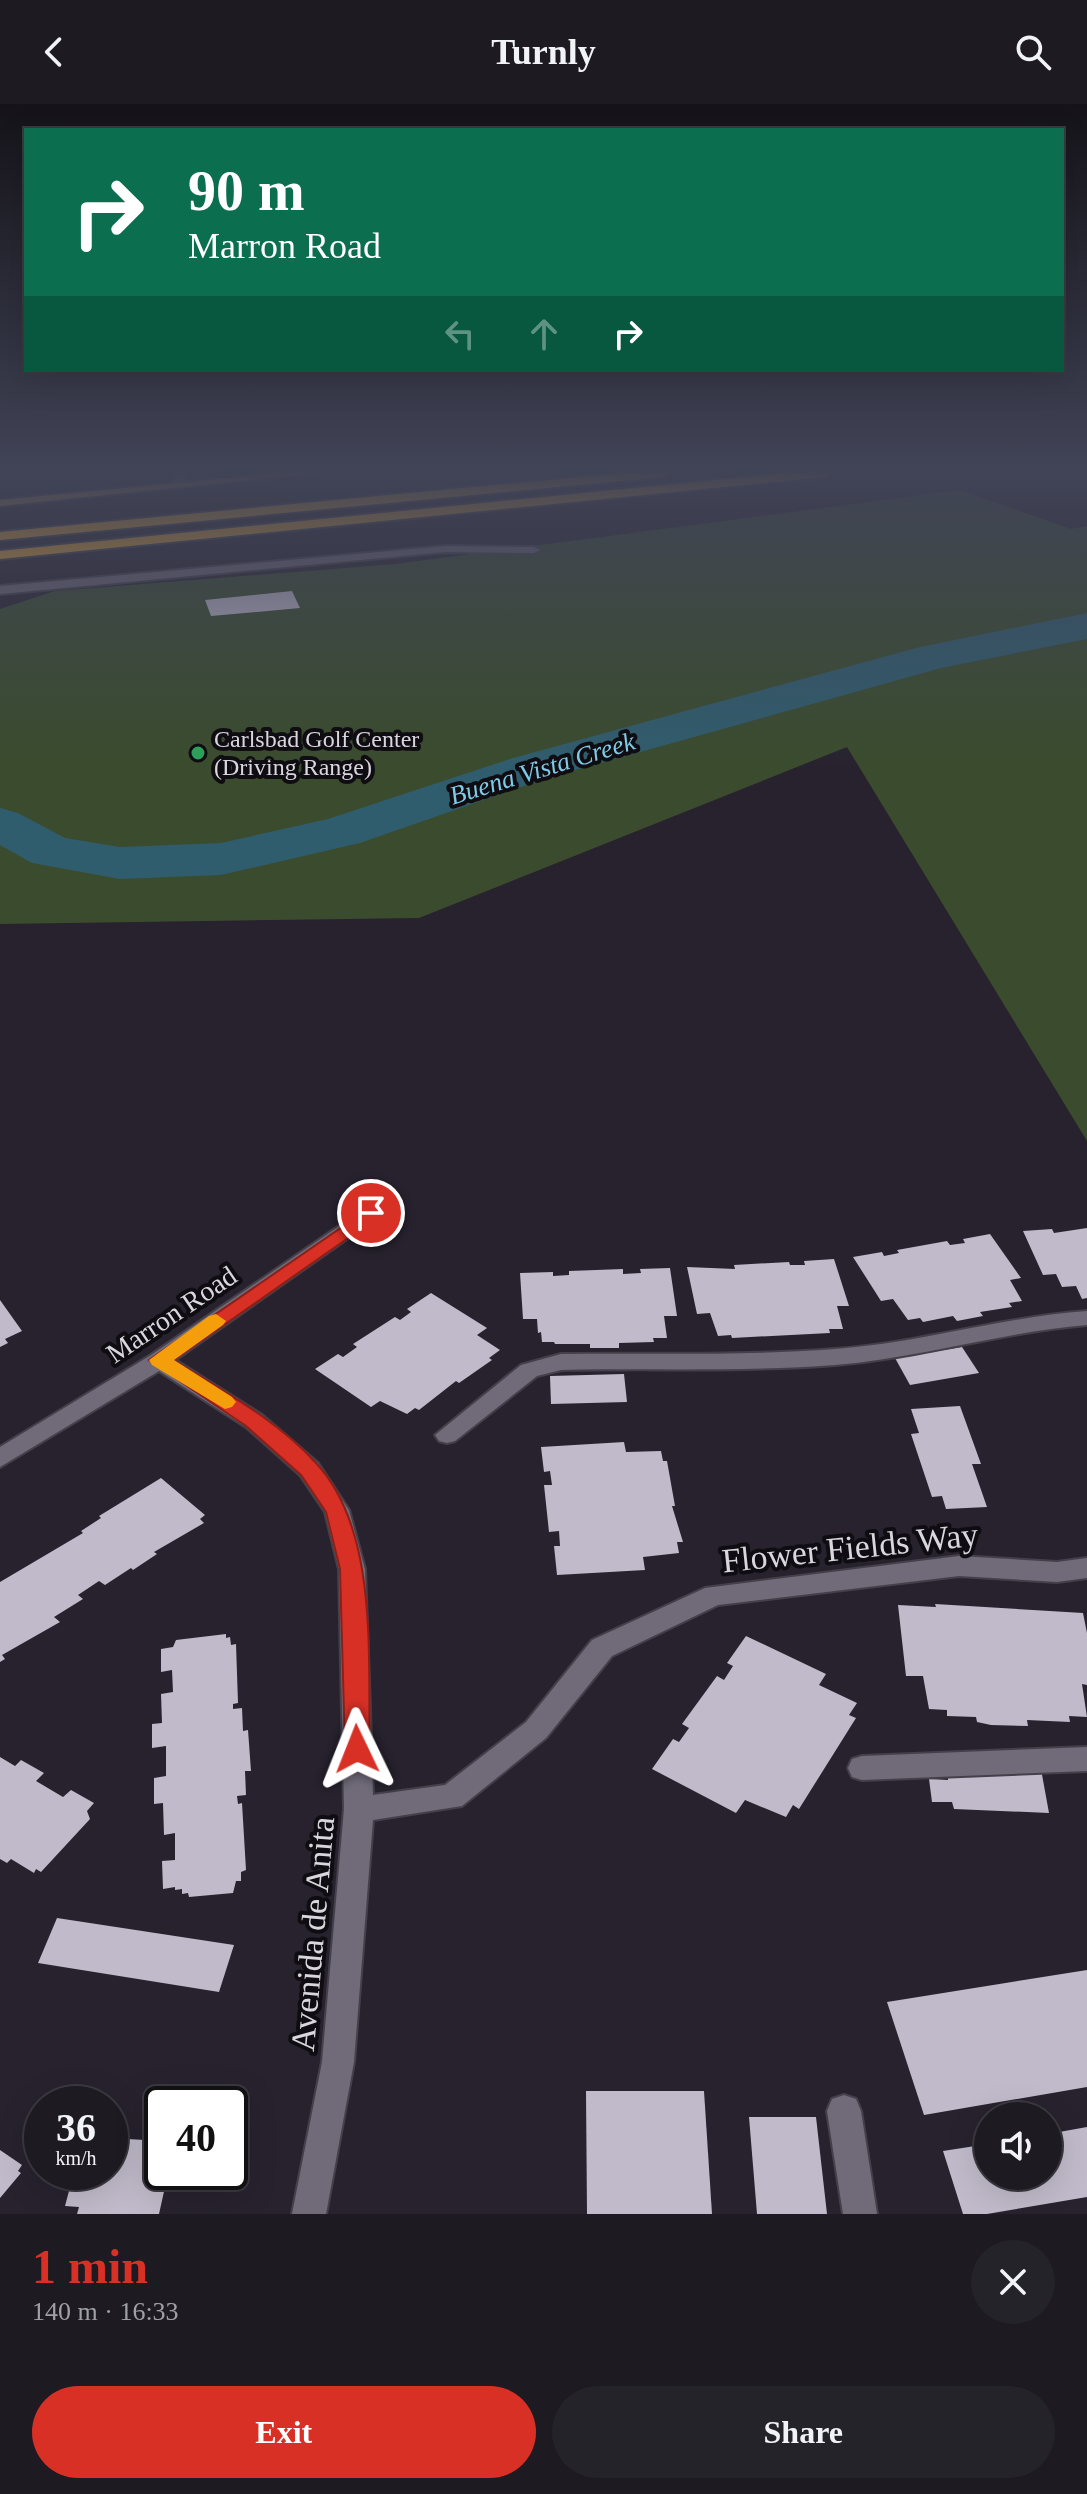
<!DOCTYPE html>
<html lang="en">
<head>
<meta charset="utf-8">
<style>
	:root { --surface:#1d1a22; --page:#25232a; --text:#f1f3f6; --muted:#a0a1a5; --line:#3b3840; --accent:#d93025 }
	body { margin:0; font-family:"Times New Roman",serif; background:var(--page); color:var(--text); height:100vh; display:flex; flex-direction:column; font-size:30px; white-space:nowrap }
	* { box-sizing:border-box; margin:0 }
	p { font-size:26px; color:var(--muted) }
	.icon { flex:none; width:44px; height:44px; fill:none; stroke:currentColor; stroke-width:2; stroke-linecap:round; stroke-linejoin:round }
	.map { position:relative; height:2110px; overflow:hidden }
	.sheet { display:flex; flex-direction:column; background:var(--surface); flex:1 }
	.sheet>* { flex:none }
	.top-card { position:absolute; left:24px; top:24px; width:1040px; height:244px; border-radius:0px; box-shadow:0 8px 32px #0002,0 0 0 2px var(--line); background:#0b6e4f; color:#fff; overflow:hidden }
	.buttons { position:absolute; left:974px; top:1998px; display:grid; gap:16px }
	.buttons a { display:grid; place-items:center; width:88px; height:88px; border-radius:50%; background:var(--surface); box-shadow:0 8px 32px #0002,0 0 0 2px var(--line); font-size:40px }
	.speed { position:absolute; left:24px; top:1982px; display:flex; gap:16px; font-size:40px; font-weight:700; text-align:center }
	.speed>* { display:grid; place-content:center; width:104px; height:104px; border-radius:50%; background:var(--surface); box-shadow:0 8px 32px #0002,0 0 0 2px var(--line); line-height:1 }
	.speed small { font-size:20px; font-weight:400 }
	.speed .limit { border:4px solid #111; border-radius:12px; background:#fff; color:#111 }
	.pin { position:absolute; display:grid; place-items:center; width:68px; height:68px; color:#fff; margin:-34px; border:4px solid #fff; border-radius:50%; box-shadow:0 2px 8px #0007 }
	.me { position:absolute; width:88px; margin:-44px; rotate:358deg; stroke-linejoin:round; filter:drop-shadow(0 0 6px #0008) }
	.turn { display:flex; align-items:center; gap:28px; height:168px; padding:0 32px; font-size:36px }
	.turn .icon { width:104px; height:104px; stroke-width:2.5 }
	.turn b { display:block; font-size:56px; line-height:68px }
	.lanes { display:flex; align-items:center; height:76px; padding:0 32px; background:#0003; justify-content:center; gap:40px; direction:ltr }
	.lanes .off { opacity:.35 }
	.round { display:grid; place-items:center; flex:none; width:84px; height:84px; border-radius:42px; background:var(--page) }
	.summary { display:flex; align-items:center; justify-content:space-between; height:136px; padding:0 32px }
	h1 { font-size:48px; font-weight:700; line-height:60px; color:var(--accent) }
	.primary-button { display:flex; gap:16px; margin-top:auto; padding:16px 32px }
	.primary-button a { flex:1; height:92px; border-radius:48px; background:var(--accent); color:#fff; font-size:32px; font-weight:700; line-height:92px; text-align:center }
	.primary-button a+a { background:var(--page); color:var(--text) }
	header { display:flex; justify-content:space-between; align-items:center; height:104px; padding:0 32px; background:var(--surface); font-size:36px; font-weight:700 }
	.map>svg:first-child { display:block }
	.green { fill:#3a4c2d }
	.lines { fill:none; stroke-linecap:round; stroke-linejoin:round }
	.river { fill:#305d6d; fill-rule:evenodd }
	.building { fill:#c0baca }
	.minor-casing { stroke:#44404a; stroke-width:4 }
	.major-casing { stroke:#44404a; stroke-width:4 }
	.highway-casing { stroke:#44404a; stroke-width:4 }
	.minor { fill:#706a79; fill-rule:evenodd }
	.major { fill:#be924b; fill-rule:evenodd }
	.highway { fill:#f2ac2d; fill-rule:evenodd }
	.route { fill:#d93025; stroke:#8d1f18; stroke-width:2 }
	.slow { fill:#f59e0b }
	.leisure-dot { fill:#2e9e5b; stroke:#0f0d12; stroke-width:3 }
	.labels { text-anchor:middle; stroke-width:8; stroke-linejoin:round; paint-order:stroke }
	.far-poi-label { font-size:24px; fill:#d9d6de; stroke:#0f0d12; text-anchor:start }
	.far-water-label { font-size:26px; font-style:italic; fill:#7ecbe8; stroke:#0f0d12 }
	.street-label { font-size:28px; fill:#d9d6de; stroke:#0f0d12 }
	.near-street-label { font-size:34px; fill:#d9d6de; stroke:#0f0d12 }
</style>
</head>
<body>
<header><svg class="icon" aria-label="back" viewBox="0 0 24 24"><path d="M15 5l-7 7 7 7"/></svg>Turnly<svg class="icon" aria-label="search" viewBox="0 0 24 24"><circle cx="10" cy="10" r="6"/><path d="M15 15l6 6"/></svg></header>
<div class="map">
<svg width="1087" height="2110" viewBox="0 0 1087 2110">
	<rect width="100%" height="100%" fill="#27222e"/>
	<!-- green -->
	<polygon class="green" points="960,386 1071,425 1087,422 1087,1037 847,643 419,814 0,820 0,505 55,487 395,460"/>
	<g class="lines">
		<!-- river -->
		<polygon class="river" points="1087,509 1087,535 941,564 547,674 360,739 221,771 120,775 32,759 0,741 0,704 18,709 65,734 120,743 221,739 328,715 513,654 920,543"/>
	</g>
	<!-- building -->
	<g class="building">
		<polygon points="292,487 300,504 211,512 205,496"/>
		<polygon points="1087,1124 1087,1194 1082,1195 1076,1182 1062,1183 1056,1170 1043,1171 1023,1127 1052,1125 1054,1129"/>
		<polygon points="990,1130 1021,1174 1010,1176 1022,1197 1009,1199 1012,1203 980,1208 983,1212 957,1217 953,1212 923,1218 920,1214 908,1216 893,1195 881,1197 853,1153 882,1148 884,1152 899,1149 897,1146 947,1137 950,1141 965,1139 963,1135"/>
		<polygon points="834,1155 849,1202 837,1202 843,1225 829,1225 830,1229 732,1234 731,1231 718,1232 710,1209 697,1210 687,1163 735,1165 734,1161 789,1158 790,1161 805,1161 804,1157"/>
		<polygon points="670,1164 677,1212 664,1212 667,1234 653,1234 654,1238 619,1239 619,1244 590,1244 590,1240 555,1240 554,1238 542,1238 541,1228 538,1229 537,1215 523,1215 520,1169 553,1168 553,1172 569,1171 569,1167 623,1165 623,1170 641,1169 640,1165"/>
		<polygon points="431,1189 487,1224 477,1231 500,1246 489,1254 492,1256 459,1279 456,1277 419,1306 415,1304 407,1310 380,1297 371,1303 315,1265 338,1250 343,1253 357,1243 353,1240 395,1213 400,1216 411,1208 407,1205"/>
		<polygon points="0,1196 22,1227 5,1235 8,1239 0,1243"/>
		<polygon points="962,1243 979,1269 910,1281 895,1254"/>
		<polygon points="624,1270 627,1298 551,1300 550,1272"/>
		<polygon points="960,1302 981,1360 972,1360 987,1403 946,1405 942,1392 932,1393 911,1330 919,1329 911,1305"/>
		<polygon points="624,1338 626,1348 661,1347 663,1357 667,1357 675,1402 672,1402 683,1438 677,1438 679,1449 643,1453 645,1466 557,1471 554,1442 560,1442 559,1427 549,1428 544,1381 552,1381 550,1367 544,1368 541,1343"/>
		<polygon points="161,1374 205,1411 200,1415 204,1419 154,1448 157,1450 133,1466 131,1464 105,1481 99,1477 78,1491 83,1495 54,1513 60,1518 2,1551 5,1555 0,1558 0,1478 83,1429 81,1427 101,1414 99,1412"/>
		<polygon points="935,1500 1083,1509 1087,1529 1087,1581 1082,1580 1087,1613 1069,1612 1070,1618 1027,1616 1028,1622 991,1621 977,1618 976,1613 947,1612 947,1606 929,1605 923,1572 906,1572 898,1501 936,1503"/>
		<polygon points="226,1530 226,1534 230,1533 231,1541 236,1540 238,1599 233,1600 233,1605 242,1604 243,1627 248,1626 251,1667 245,1667 246,1691 237,1692 238,1700 242,1699 246,1766 241,1768 241,1777 236,1777 233,1789 189,1793 188,1789 182,1790 182,1785 175,1786 175,1783 163,1785 162,1757 175,1756 175,1729 164,1731 163,1699 154,1700 154,1674 166,1672 166,1642 152,1644 152,1620 162,1619 161,1590 173,1588 172,1566 161,1568 161,1545 173,1543 176,1536"/>
		<polygon points="746,1532 826,1570 819,1581 857,1599 849,1611 856,1614 799,1705 793,1701 786,1713 745,1696 736,1709 652,1665 673,1635 679,1638 689,1624 682,1620 717,1572 724,1576 733,1562 727,1559"/>
		<polygon points="0,1653 15,1662 21,1656 44,1669 36,1677 63,1693 71,1686 94,1699 87,1707 90,1715 41,1768 36,1765 34,1769 11,1755 7,1759 0,1755"/>
		<polygon points="947,1661 1041,1665 1049,1709 954,1705 952,1698 932,1698 929,1675 948,1676"/>
		<polygon points="57,1814 234,1841 219,1888 38,1859"/>
		<polygon points="1087,1866 1087,1983 924,2011 887,1898"/>
		<polygon points="586,1987 704,1987 712,2110 587,2110"/>
		<polygon points="749,2013 816,2013 827,2110 757,2110"/>
		<polygon points="1087,2023 1087,2093 987,2110 963,2110 943,2047 988,2040 988,2072 1048,2072 1048,2030"/>
		<polygon points="110,2034 162,2037 162,2068 165,2068 162,2084 165,2083 159,2110 77,2110 79,2103 65,2102 74,2068 110,2068"/>
		<polygon points="0,2046 22,2061 18,2067 21,2069 0,2094"/>
	</g>
	<g class="lines">
		<!-- minor casing -->
		<g class="minor-casing">
			<g id="minor">
				<polygon points="176,369 186,369 183,384 174,382"/>
				<polygon points="445,442 534,443 540,446 534,449 445,448 0,490 0,482"/>
				<polygon points="371,1103 381,1109 378,1113 175,1256 262,1311 318,1359 349,1406 365,1465 373,1691 445,1681 526,1618 592,1536 705,1484 959,1452 1057,1458 1087,1454 1087,1474 1057,1478 959,1472 718,1501 612,1552 546,1634 462,1702 373,1716 354,1958 326,2110 292,2110 322,1958 344,1705 339,1465 325,1408 300,1371 246,1323 159,1267 0,1363 0,1343 151,1251 364,1105"/>
				<path d="M1087,1207v14c-85,7 -167,33 -252,40 -88,7 -185,3 -274,5l-24,6 -82,65 -8,2 -8,-2 -4,-6 86,-70 40,-11c91,-1 183,2 274,-5 85,-6 167,-32 252,-38z"/>
				<polygon points="1087,1643 1087,1667 862,1676 852,1673 848,1664 852,1655 862,1652"/>
				<polygon points="844,1991 856,1995 861,2007 877,2110 843,2110 827,2007 832,1995"/>
			</g>
		</g>
		<!-- major casing -->
		<g class="major-casing">
			<polygon id="major" points="278,369 318,369 0,402 0,396"/>
		</g>
		<!-- highway casing -->
		<g class="highway-casing">
			<g id="highway">
				<polygon points="620,369 668,369 662,373 0,436 0,428"/>
				<polygon points="785,369 831,369 825,373 0,455 0,447"/>
			</g>
		</g>
		<!-- minor -->
		<use href="#minor" class="minor"/>
		<!-- major -->
		<use href="#major" class="major"/>
		<!-- highway -->
		<use href="#highway" class="highway"/>
	</g>
	<!-- sky -->
	<linearGradient id="sky" x2="0" y2="1"><stop stop-color="#151319"/><stop offset="0.55" stop-color="#414457"/><stop offset="1" stop-color="#414457" stop-opacity="0"/></linearGradient>
	<rect width="1087" height="665" fill="url(#sky)"/>
	<!-- route -->
	<path class="route" d="M371,1103l7,2 2,4 -2,4 -204,143c49,31 103,60 142,103 64,69 51,197 54,286l-3,7 -10,4 -9,-4 -3,-7 -5,-180 -14,-57 -25,-37 -55,-49 -97,-66z"/>
	<!-- slow -->
	<polygon class="slow" points="216,1210 226,1217 223,1221 174,1256 232,1293 236,1298 232,1303 225,1305 152,1261 149,1256 209,1212"/>
	<!-- markers -->
	<circle class="leisure-dot" cx="198" cy="649" r="8"/>
	<g class="labels">
		<!-- far-poi labels -->
		<g class="far-poi-label">
			<text x="214" y="643">Carlsbad Golf Center<tspan x="214" dy="28">(Driving Range)</tspan></text>
		</g>
		<!-- far-water labels -->
		<g class="far-water-label">
			<text transform="translate(542 664) rotate(-17)" y="9">Buena Vista Creek</text>
		</g>
		<!-- street labels -->
		<g class="street-label">
			<text transform="translate(171 1210) rotate(-34)" y="10">Marron Road</text>
		</g>
		<!-- near-street labels -->
		<g class="near-street-label">
			<text transform="translate(850 1443) rotate(-6)" y="12">Flower Fields Way</text>
			<text transform="translate(312 1830) rotate(-85)" y="12">Avenida de Anita</text>
		</g>
	</g>
</svg>
<div class="buttons">
<a><svg class="icon" aria-label="sound" viewBox="0 0 24 24"><path d="M4 9h4l5-4v14l-5-4H4zM17 9q2 3 0 6"/></svg></a>
</div>
<div class="speed"><div>36<small>km/h</small></div><div class="limit">40</div></div>
<div class="pin" style="left:371px;top:1109px;background:#d93025"><svg class="icon" aria-label="arrive" viewBox="0 0 24 24"><path d="M6 21V4h12l-3 4 3 4H6"/></svg></div>
<svg class="me" style="left:357px;top:1645px" viewBox="-20 -20 40 40"><path d="M0-17L14 15 0 8-14 15z" fill="#d93025" stroke="#fff" stroke-width="4"/></svg>
<div class="top-card">
<div class="turn"><svg class="icon" aria-label="right" viewBox="0 0 24 24"><path d="M7 20v-9h11M14 6l5 5-5 5"/></svg><div><b>90 m</b>Marron Road</div></div>
<div class="lanes"><svg class="icon off" aria-label="left" viewBox="0 0 24 24"><path d="M17 20v-9H6M10 6l-5 5 5 5"/></svg><svg class="icon off" aria-label="ahead" viewBox="0 0 24 24"><path d="M12 20V5M6 11l6-6 6 6"/></svg><svg class="icon" aria-label="right" viewBox="0 0 24 24"><path d="M7 20v-9h11M14 6l5 5-5 5"/></svg></div>
</div>
</div>
<section class="sheet">
<div class="summary"><div><h1>1 min</h1><p>140 m · 16:33</p></div><a class="round"><svg class="icon" aria-label="close" viewBox="0 0 24 24"><path d="M6 6l12 12M18 6L6 18"/></svg></a></div>
<div class="primary-button"><a>Exit</a><a>Share</a></div>
</section>
</body>
</html>
